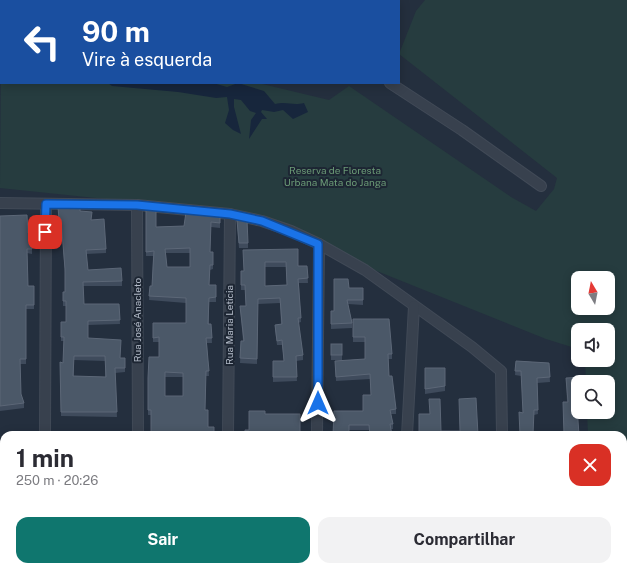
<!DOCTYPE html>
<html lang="pt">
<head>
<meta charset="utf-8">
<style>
	:root { --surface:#fff; --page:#f2f2f3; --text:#2b2b33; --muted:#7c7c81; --accent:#0f766e }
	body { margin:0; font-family:"Public Sans",sans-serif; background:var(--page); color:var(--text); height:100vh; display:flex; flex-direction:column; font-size:15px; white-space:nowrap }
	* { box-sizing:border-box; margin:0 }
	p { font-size:13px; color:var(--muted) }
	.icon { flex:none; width:22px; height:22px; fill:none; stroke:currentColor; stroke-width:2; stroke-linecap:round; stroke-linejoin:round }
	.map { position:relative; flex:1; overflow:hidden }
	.sheet { position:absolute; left:0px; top:431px; width:627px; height:140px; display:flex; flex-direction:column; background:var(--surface); border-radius:12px 12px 0 0; box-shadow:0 2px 10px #0003 }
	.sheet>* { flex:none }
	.guide { position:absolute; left:0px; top:0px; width:400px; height:84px; box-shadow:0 2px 10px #0003; background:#1a4fa0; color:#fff; overflow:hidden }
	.needle { width:26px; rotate:350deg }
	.tools { position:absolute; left:571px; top:271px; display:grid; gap:8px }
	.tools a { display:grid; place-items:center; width:44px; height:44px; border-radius:8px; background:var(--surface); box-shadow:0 2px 10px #0003; font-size:20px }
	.pin { position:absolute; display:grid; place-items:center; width:34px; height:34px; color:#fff; margin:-17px; border-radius:8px; box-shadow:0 2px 6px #0006 }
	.me { position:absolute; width:44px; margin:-22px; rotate:0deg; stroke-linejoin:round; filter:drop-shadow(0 0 3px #0008) }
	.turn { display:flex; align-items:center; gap:14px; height:84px; padding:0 16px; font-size:18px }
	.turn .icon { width:52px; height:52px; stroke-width:2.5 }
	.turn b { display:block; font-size:28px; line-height:34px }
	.round { display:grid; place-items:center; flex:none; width:42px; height:42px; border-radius:12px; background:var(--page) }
	.summary { display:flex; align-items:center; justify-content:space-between; height:68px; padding:0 16px }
	h1 { font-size:24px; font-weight:700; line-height:30px }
	.primary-button { display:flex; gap:8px; margin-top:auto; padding:8px 16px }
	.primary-button a { flex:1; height:46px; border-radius:12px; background:var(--accent); color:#fff; font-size:16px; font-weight:700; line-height:46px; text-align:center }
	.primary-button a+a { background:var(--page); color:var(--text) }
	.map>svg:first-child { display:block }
	.green { fill:#263c3f; fill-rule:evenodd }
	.water { fill:#17263c }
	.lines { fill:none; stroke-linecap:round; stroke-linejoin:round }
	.street-casing { stroke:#414a57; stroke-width:12 }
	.street { stroke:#38414e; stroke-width:10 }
	.wall { fill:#3f4b5c; fill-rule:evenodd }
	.building { fill:#4b5868; stroke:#5c6777; fill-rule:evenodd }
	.route-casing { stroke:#114b97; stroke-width:10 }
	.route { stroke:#1a73e8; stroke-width:7 }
	.labels { text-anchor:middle; stroke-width:4; stroke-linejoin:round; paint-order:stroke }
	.park-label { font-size:10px; fill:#6b9a76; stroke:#1d2633 }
	.street-label { font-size:10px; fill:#b4bcc9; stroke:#1d2633 }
</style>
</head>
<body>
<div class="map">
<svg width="627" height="571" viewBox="0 0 627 571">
	<rect width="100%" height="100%" fill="#242f3e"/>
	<!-- green -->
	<path class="green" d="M425,0h202v571h-78v-4h74v-132h-35l-1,-23h21v-30h-22l-1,-22h23v-30h-30v19l-32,-10 -316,-127 -230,-24 1,-131v26h257l71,17 20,-14 162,111 25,14 18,-22 3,-11 -158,-124 17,-43zM578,278h30v30h-30z"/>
	<!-- water -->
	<path class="water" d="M108,83h105l14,4 11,-4 26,8 11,13c13,-3 17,2 29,-1l4,9 -15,7 -10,-9 -9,2 -12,-2 -1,2 6,7h-5l-13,20 2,-19 5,-7 -6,-2 -9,-11 -7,-1v8l7,27 -8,-4 -8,-7 4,-13 -2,-13 -11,1 -38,-6 -66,-6z"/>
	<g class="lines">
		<!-- street casing -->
		<g class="street-casing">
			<g id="street">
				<polyline points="84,0 84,1"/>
				<polyline points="261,0 262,1"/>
				<polyline points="390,83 462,130 541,186"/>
				<polyline points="0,203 137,205 230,214 262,221 291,231 319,244 365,270 472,347 501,371 502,435"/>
				<polyline points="137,205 138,435"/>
				<polyline points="45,435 46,204"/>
				<polyline points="228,435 230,214"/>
				<polyline points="317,435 319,244"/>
				<polyline points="407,435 414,306"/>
				<polyline points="46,567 46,571"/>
				<polyline points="138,567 138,571"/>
				<polyline points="225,571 225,567"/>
				<polyline points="317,571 317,567"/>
				<polyline points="406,571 406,567"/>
				<polyline points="504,571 504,567"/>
			</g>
		</g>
		<!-- street -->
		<use href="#street" class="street"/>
	</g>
	<!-- wall -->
	<g class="wall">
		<path d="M146,209l10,18 28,-1 36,-6v8l-9,-1 -1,25h3v17l-3,1 -1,15h7v17h-7v22h2l1,19h-5l2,33h-3l-1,34 3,17 6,8 -63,-20h-3v-37l11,-21v-15h-6v-19h33v-20l-37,-3 1,-14h2l1,-30h-7zM166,253h24v14h-23zM165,377h18v19h-18z"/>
		<path d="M80,211l11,9 15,29v4l-20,1 2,16 34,11v5h-39l1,18h35l1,20 -32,1v13l32,20h5v14l-10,1 2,44 -56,-1 -1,-54 3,1 1,-22h-3v-4l5,-15v-16h-3v-10l2,-4v-19l-4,-49h-2l-1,-12zM74,360l31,1v16l-31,-1z"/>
		<polygon points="0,216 28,233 32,233 32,254 27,253 28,286 34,286 34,309 26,309 26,364 20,364 21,394 24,403 24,408 0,411"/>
		<polygon points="237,225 248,243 248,248 239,248"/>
		<path d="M243,250l55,16h9l1,17h-9l2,39 -3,1 5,32v5l-7,1 1,20 -24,1v-21h11l-2,-16h-5l-2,-15v-5l6,-1 -1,-21 -22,1 -1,60 -17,-1 1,-22h2l-3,-35h6l-1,-16h-4v-19h3zM265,267h21l1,18 -22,1z"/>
		<polygon points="349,288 363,288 363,305 348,304 352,323 352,328 331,329 331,311 334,311"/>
		<polygon points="353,319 392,354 392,359 388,359 389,376 396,409 396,414 391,414 393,424 393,429 391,429 392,435 370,435 369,430 349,430 333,435 363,411 371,395 370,379 336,381 335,361 365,359 365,342 353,342"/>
		<rect x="331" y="344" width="11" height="16"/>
		<polygon points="516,361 549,363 550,382 537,383 538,414 534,415 521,376 515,375"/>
		<polygon points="425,368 445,368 445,391 425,394"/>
		<polygon points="566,378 578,382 578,397 567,402"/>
		<rect x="0" y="467" width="4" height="92"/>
	</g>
	<!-- building -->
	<g class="building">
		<path d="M58,207l22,1v3l12,1 -1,8 13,-1 2,30 -20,1 2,20 33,-2 1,13 -39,1 1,22h35l1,16 -32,1v17l33,2 -1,18h5v10h-10l2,44h-56l-1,-50 3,1 1,-26h-3v-15h5v-21h-3v-9h2v-23l-4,-50h-2zM74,356h31l1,21 -33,-1z"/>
		<path d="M146,209l10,1v17l28,-1 2,-14 34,3v8l-9,-1 -1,30h3v13h-3l-1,20h7v12l-7,1 -1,26h3l1,14h-6l3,33h-3l-1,39h3v17h6v8h-63v-25h-3v-32l1,-21h10v-20l-6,1v-15h33v-25l-37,-2 1,-10h2l2,-35 -8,1zM190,248v19h-23l-2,-18zM165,372l18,1v23h-18z"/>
		<polygon points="27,215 28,233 32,233 32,249 27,249 28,286 34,286 34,305 26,305 26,359 20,359 21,394 24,403 0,406 0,216"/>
		<polygon points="237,220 247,220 248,243 239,243"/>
		<path d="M298,249v17h9l1,12 -10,1 3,39h-3l5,37 -7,1 1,21h-24v-16h11l-2,-21 -5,1 -2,-16 7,-1 -2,-26 -22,1 -1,60 -17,-1 1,-17h3l-4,-35h6l-1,-21h-4v-14h3l-1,-21zM265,262h21l1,23 -22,1z"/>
		<polygon points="334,279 348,279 349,288 363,288 363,300 347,300 352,323 331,324 331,311 334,311"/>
		<polygon points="353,319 389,319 392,354 388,354 389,376 392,376 396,409 390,410 393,424 390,424 392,435 370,435 369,425 349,425 349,435 333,435 334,411 363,411 363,395 371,395 370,374 336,377 335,361 365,359 365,337 353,337"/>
		<rect x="331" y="344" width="11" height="11"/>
		<polygon points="516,361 549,363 550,377 537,378 538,410 534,410 533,435 520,435 519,412 523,413 521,371 515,371"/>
		<polygon points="425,368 445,368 445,386 425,389"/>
		<polygon points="584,377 584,382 578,382 578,392 576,392 579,435 564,435 563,402 568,402 566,378"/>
		<polygon points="476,398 478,435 419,435 419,414 430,414 429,399 440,399 441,431 460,431 459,399"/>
		<polygon points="249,411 265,411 265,414 300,414 300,435 245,435 245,430 249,430"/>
		<rect x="0" y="467" width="4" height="87"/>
		<polygon points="581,567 607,567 607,571 582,571"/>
	</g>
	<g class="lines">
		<!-- route casing -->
		<g class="route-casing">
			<polyline id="route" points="45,232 46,204 137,205 230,214 262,221 318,244 318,403"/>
		</g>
		<!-- route -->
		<use href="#route" class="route"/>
	</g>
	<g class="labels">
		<!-- park labels -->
		<g class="park-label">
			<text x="335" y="174">Reserva de Floresta<tspan x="335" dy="12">Urbana Mata do Janga</tspan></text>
		</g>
		<!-- street labels -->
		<g class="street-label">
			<text transform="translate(137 320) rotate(-90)" y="4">Rua José Anacleto</text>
			<text transform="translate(229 325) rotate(-90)" y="4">Rua Maria Leticia</text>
		</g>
	</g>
</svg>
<div class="tools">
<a><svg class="needle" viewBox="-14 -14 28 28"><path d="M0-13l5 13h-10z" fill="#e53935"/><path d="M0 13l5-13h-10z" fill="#7c7c81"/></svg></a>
<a><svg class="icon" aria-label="sound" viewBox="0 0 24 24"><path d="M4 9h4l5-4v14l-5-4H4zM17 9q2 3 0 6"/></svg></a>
<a><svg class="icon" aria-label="search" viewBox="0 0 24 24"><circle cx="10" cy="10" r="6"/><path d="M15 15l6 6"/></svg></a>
</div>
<div class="pin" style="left:45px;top:232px;background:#d93025"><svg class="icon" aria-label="arrive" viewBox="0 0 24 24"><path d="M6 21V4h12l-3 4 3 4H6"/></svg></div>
<svg class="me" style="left:318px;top:403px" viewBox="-20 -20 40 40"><path d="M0-17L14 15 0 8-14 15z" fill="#1a73e8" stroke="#fff" stroke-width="4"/></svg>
<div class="guide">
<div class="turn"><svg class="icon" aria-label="left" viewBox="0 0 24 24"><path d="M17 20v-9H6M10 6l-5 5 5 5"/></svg><div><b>90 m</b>Vire à esquerda</div></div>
</div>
<section class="sheet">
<div class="summary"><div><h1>1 min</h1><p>250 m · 20:26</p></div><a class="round" style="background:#d93025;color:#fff"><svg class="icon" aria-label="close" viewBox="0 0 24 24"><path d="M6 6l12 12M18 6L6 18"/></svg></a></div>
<div class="primary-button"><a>Sair</a><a>Compartilhar</a></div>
</section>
</div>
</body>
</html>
